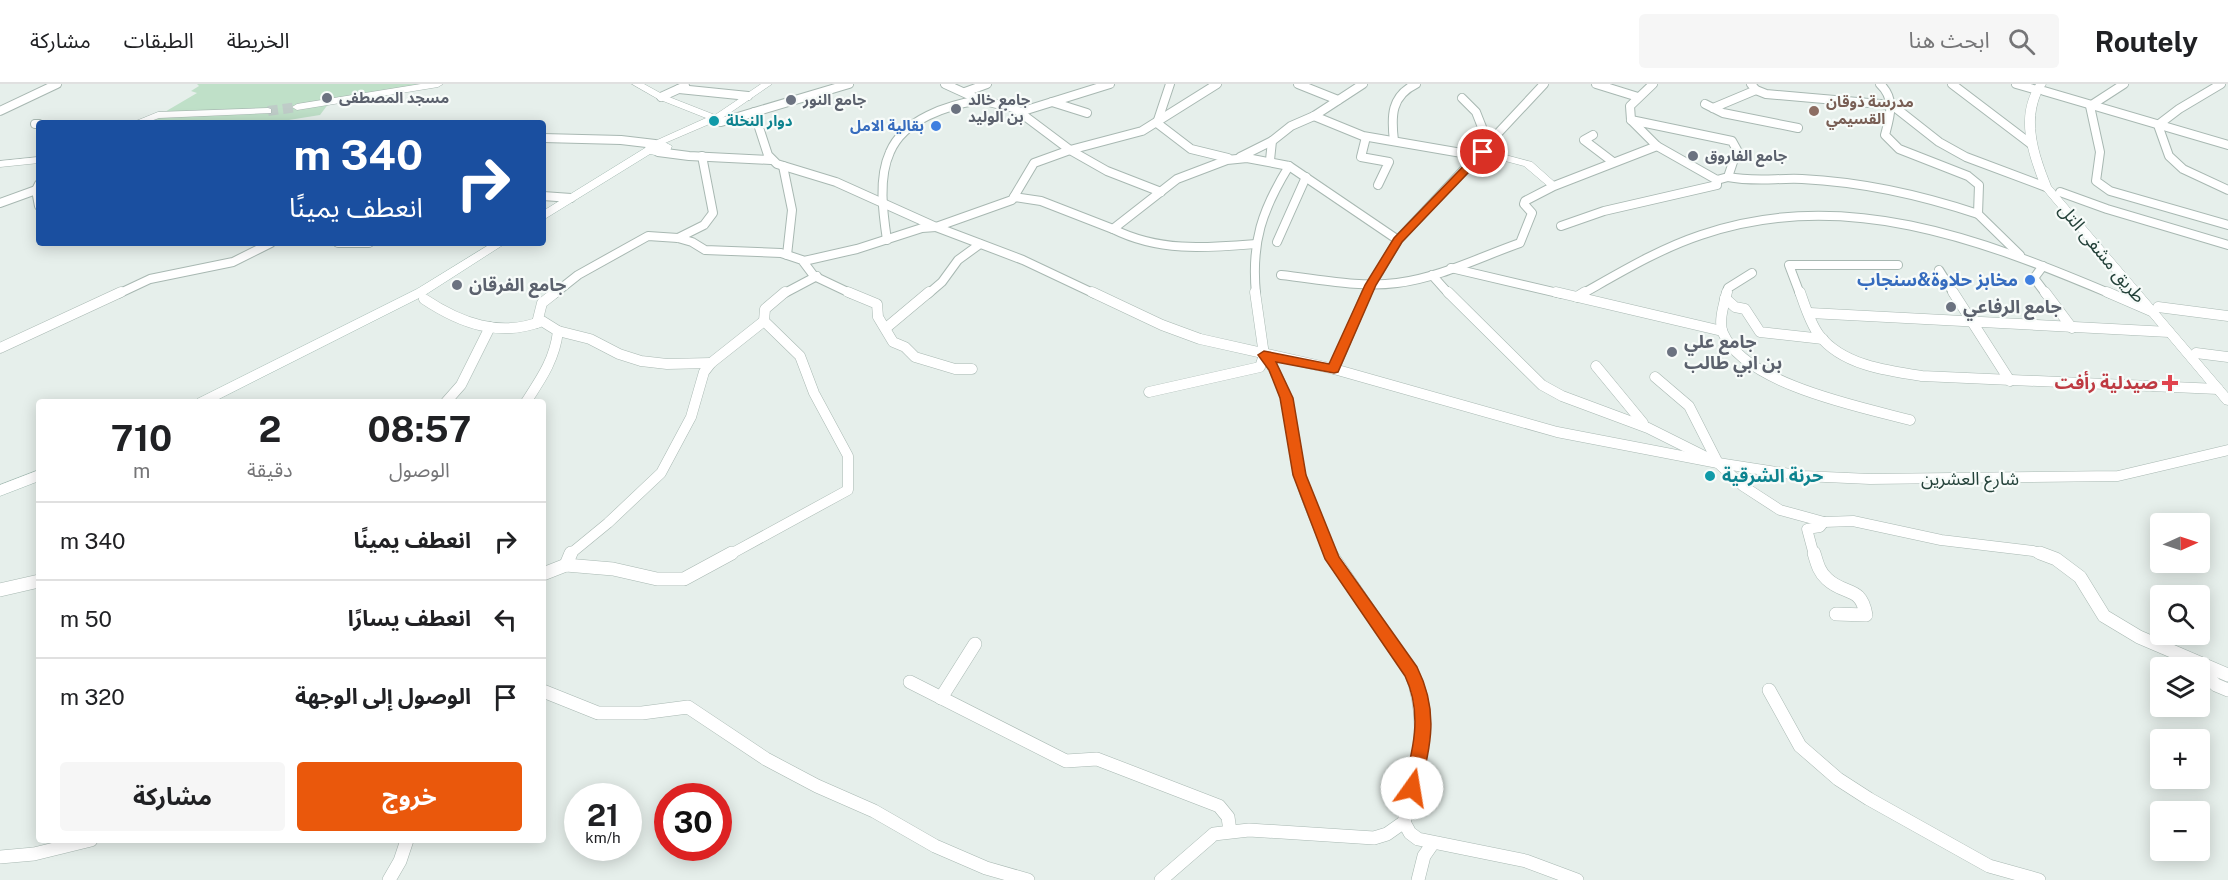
<!DOCTYPE html>
<html lang="ar">
<head>
<meta charset="utf-8">
<style>
	:root { --surface:#fff; --page:#f6f6f6; --text:#202124; --muted:#757577; --line:#e0e0e0; --accent:#ea580c }
	body { margin:0; font-family:"Public Sans","Noto Sans Arabic",sans-serif; background:var(--page); color:var(--text); direction:rtl; height:100vh; display:flex; flex-direction:column; font-size:22px; white-space:nowrap }
	* { box-sizing:border-box; margin:0 }
	p { font-size:20px; color:var(--muted) }
	.icon { flex:none; width:33px; height:33px; fill:none; stroke:currentColor; stroke-width:2; stroke-linecap:round; stroke-linejoin:round }
	.map { position:relative; flex:1; overflow:hidden; direction:ltr }
	.side { position:absolute; left:36px; top:315px; width:510px; height:444px; display:flex; flex-direction:column; background:var(--surface); border-radius:6px; box-shadow:0 3px 15px #0003; direction:rtl }
	.side>* { flex:none }
	.banner { position:absolute; left:36px; top:36px; width:510px; height:126px; border-radius:6px; box-shadow:0 3px 15px #0003; direction:rtl; background:#1a4fa0; color:#fff; overflow:hidden }
	.needle { width:39px; rotate:87deg }
	.tools { position:absolute; left:2150px; top:429px; display:grid; gap:12px }
	.tools a { display:grid; place-items:center; width:60px; height:60px; border-radius:6px; background:var(--surface); box-shadow:0 3px 15px #0003; font-size:30px }
	.speed { position:absolute; left:564px; top:699px; display:flex; gap:12px; font-size:30px; font-weight:700; text-align:center }
	.speed>* { display:grid; place-content:center; width:78px; height:78px; border-radius:50%; background:var(--surface); box-shadow:0 3px 15px #0003; line-height:1 }
	.speed small { font-size:15px; font-weight:400 }
	.speed .limit { border:9px solid #d22; background:#fff; color:#111 }
	.pin { position:absolute; display:grid; place-items:center; width:51px; height:51px; color:#fff; margin:-26px; border:3px solid #fff; border-radius:50%; box-shadow:0 2px 6px #0007 }
	.me { position:absolute; width:66px; margin:-33px; rotate:13deg; stroke-linejoin:round; filter:drop-shadow(0 0 4px #0008) }
	.turn { display:flex; align-items:center; gap:21px; height:126px; padding:0 24px; font-size:27px }
	.turn .icon { width:78px; height:78px; stroke-width:2.5 }
	.turn b { display:block; font-size:42px; line-height:51px }
	.eta { display:flex; justify-content:space-evenly; align-items:center; height:102px; text-align:center }
	.eta b { font-size:36px; font-weight:700; line-height:42px }
	.action { display:flex; gap:12px; margin-top:auto; padding:12px 24px }
	.action a { flex:1; height:69px; border-radius:6px; background:var(--accent); color:#fff; font-size:24px; font-weight:700; line-height:69px; text-align:center }
	.action a+a { background:var(--page); color:var(--text) }
	ul { padding:0; list-style:none }
	li { display:flex; align-items:center; gap:18px; height:78px; padding:0 24px; border-top:2px solid var(--line) }
	li div { flex:1 }
	li b { display:block; font-size:22px }
	li em { font-style:normal }
	header { display:flex; align-items:center; gap:36px; box-sizing:border-box; height:84px; padding:0 30px; background:var(--surface); border-bottom:2px solid var(--line) }
	header strong { font-size:28px }
	nav { display:flex; gap:33px; margin-inline-start:auto; font-size:21px }
	.search { width:420px; height:54px; background:var(--page); display:flex; align-items:center; gap:15px; box-sizing:border-box; padding:0 21px; border-radius:6px; color:var(--muted); font-size:22px }
	.map>svg:first-child { display:block }
	.green { fill:#bfe0c8 }
	.lines { fill:none; stroke-linecap:round; stroke-linejoin:round }
	.tertiary-tunnel { stroke:#bfccc8; stroke-width:10; stroke-dasharray:10 5; stroke-linecap:butt }
	.minor-far2-casing { stroke:#a8b8b2; stroke-width:10 }
	.minor-far1-casing { stroke:#a8b8b2; stroke-width:11 }
	.minor-casing { stroke:#a8b8b2; stroke-width:14 }
	.tertiary-casing { stroke:#a8b8b2; stroke-width:1 }
	.secondary-casing { stroke:#a4bbb3; stroke-width:1 }
	.minor-far2 { stroke:#fff; stroke-width:8 }
	.minor-far1 { stroke:#fff; stroke-width:10 }
	.minor { stroke:#fff; stroke-width:13 }
	.tertiary { fill:#fff; fill-rule:evenodd }
	.secondary { fill:#fff; fill-rule:evenodd }
	.route { fill:#ea580c; stroke:#983908; stroke-width:1.5 }
	.worship-dot { fill:#6b7280; stroke:#f7fbf9; stroke-width:2 }
	.education-dot { fill:#8d6e63; stroke:#f7fbf9; stroke-width:2 }
	.culture-dot { fill:#0f9aa8; stroke:#f7fbf9; stroke-width:2 }
	.shop-dot { fill:#3f7fe0; stroke:#f7fbf9; stroke-width:2 }
	.health-dot { fill:#e0444e; stroke:#f7fbf9; stroke-width:2 }
	.labels { text-anchor:middle; stroke-width:4.5; stroke-linejoin:round; paint-order:stroke }
	.far-worship-label { font-size:15px; font-weight:bold; fill:#5b616d; stroke:#f7fbf9; text-anchor:start }
	.far-education-label { font-size:15px; font-weight:bold; fill:#785e54; stroke:#f7fbf9; text-anchor:start }
	.far-culture-label { font-size:15px; font-weight:bold; fill:#0d838f; stroke:#f7fbf9; text-anchor:start }
	.far-shop-label { font-size:15px; font-weight:bold; fill:#366cbe; stroke:#f7fbf9; text-anchor:end }
	.street-label { font-size:18px; fill:#24423a; stroke:#f7fbf9 }
	.shop-label { font-size:18px; font-weight:bold; fill:#366cbe; stroke:#f7fbf9; text-anchor:end }
	.worship-label { font-size:18px; font-weight:bold; fill:#5b616d; stroke:#f7fbf9; text-anchor:start }
	.health-label { font-size:18px; font-weight:bold; fill:#be3a42; stroke:#f7fbf9; text-anchor:end }
	.culture-label { font-size:18px; font-weight:bold; fill:#0d838f; stroke:#f7fbf9; text-anchor:start }
</style>
</head>
<body>
<header>
<strong>Routely</strong>
<div class="search"><svg class="icon" aria-label="search" viewBox="0 0 24 24"><circle cx="10" cy="10" r="6"/><path d="M15 15l6 6"/></svg>ابحث هنا</div>
<nav><a>الخريطة</a><a>الطبقات</a><a>مشاركة</a></nav>
</header>
<div class="map">
<svg width="2228" height="796" viewBox="0 0 2228 796">
	<rect width="100%" height="100%" fill="#e6efeb"/>
	<!-- green -->
	<polygon class="green" points="197,0 422,0 332,15 320,31 270,39 146,39 197,9 191,7 199,2"/>
	<g class="lines">
		<!-- tertiary-tunnel -->
		<polyline class="tertiary-tunnel" points="268,27 297,23"/>
		<!-- minor-far2 casing -->
		<g class="minor-far2-casing">
			<g id="minor-far2">
				<polyline points="945,0 980,16 1014,24 1070,66 1107,87 1161,108"/>
				<polyline points="1170,0 1157,39 1191,65 1228,74"/>
				<polyline points="1298,0 1338,16"/>
				<polyline points="1596,0 1638,13"/>
				<polyline points="1751,0 1756,6 1766,10 1892,21 1939,58 1966,73 2046,103"/>
				<path d="M1880,0c16,15 10,32 5,51l14,14 69,27 11,9 -1,29 42,41"/>
				<polyline points="1952,0 2031,60"/>
				<polyline points="2016,0 2037,6"/>
				<polyline points="2124,0 2090,22 2100,68 2096,97 2110,107 2228,141"/>
				<polyline points="2221,0 2179,25 2158,41 2169,72 2183,85 2228,106"/>
				<polyline points="679,5 748,12"/>
				<polyline points="2044,7 2228,61"/>
				<polyline points="965,8 987,0"/>
				<polyline points="661,13 685,2"/>
				<polyline points="1462,14 1476,28 1489,61"/>
				<polyline points="1052,18 1087,29"/>
				<polyline points="1705,20 1723,29 1798,44"/>
				<polyline points="1713,24 1756,6"/>
				<polyline points="0,27 57,0"/>
				<polyline points="754,28 768,71 777,80 836,98 936,143 1023,176 1095,210"/>
				<polyline points="1020,28 1110,0"/>
				<polyline points="1314,32 1363,52 1479,72"/>
				<polygon points="1631,36 1732,57 1737,66 1728,93 1717,96 1657,62"/>
				<polyline points="1631,36 1630,22 1653,0"/>
				<polyline points="721,38 849,0"/>
				<polyline points="35,40 39,40"/>
				<polyline points="1593,51 1584,56 1613,78"/>
				<polyline points="1366,53 1361,73 1389,78 1378,101"/>
				<polyline points="543,54 621,56 655,60"/>
				<path d="M1394,57c-3,-25 -3,-45 22,-57"/>
				<polyline points="658,68 689,72 771,76"/>
				<polyline points="1240,73 1272,57"/>
				<polyline points="1270,76 1272,57 1291,42 1314,32 1363,0"/>
				<polyline points="783,82 792,126 787,171"/>
				<path d="M1728,93c25,5 49,1 74,2 60,3 119,16 176,35"/>
				<polyline points="36,106 39,122"/>
				<polyline points="2060,108 2107,125 2228,161"/>
				<polyline points="543,112 571,114"/>
				<polyline points="1014,113 1041,117 1113,145"/>
				<polyline points="0,119 36,106 39,100"/>
				<polyline points="1561,142 1604,127 1717,101 1717,96"/>
				<polyline points="678,154 704,141 713,129 702,72"/>
				<path d="M887,156c-4,-27 -9,-62 3,-88 14,-33 58,-47 90,-52"/>
				<polyline points="1277,158 1306,93"/>
				<polyline points="338,159 369,159"/>
				<path d="M1255,160c-50,4 -96,8 -142,-15l64,-50 50,-19 20,-2 42,8 109,74"/>
				<polyline points="804,177 857,165 922,144 936,143 1012,116 1034,79 1070,66 1142,47 1217,0"/>
				<polyline points="2043,182 2034,194 2046,210"/>
				<polyline points="1451,184 1562,210"/>
				<polyline points="1939,186 1954,210"/>
				<path d="M1281,191c38,4 78,13 116,8 42,-5 83,-26 123,-40l12,-30 -8,-9 1,-3 29,-15 103,-40"/>
				<polyline points="1432,191 1449,210"/>
				<polyline points="118,210 150,195 233,178 271,159"/>
				<polyline points="554,210 578,191 648,152 678,154 692,158 705,166 781,169 802,176 814,192 852,210"/>
				<polyline points="783,210 817,192"/>
				<polyline points="928,210 942,198 958,176 980,160"/>
				<path d="M1256,210c-5,-52 6,-84 33,-128"/>
				<polyline points="1366,210 1398,156 1544,0"/>
				<path d="M1582,210c39,-22 77,-45 119,-59 141,-49 280,4 410,59"/>
				<polyline points="1726,210 1728,204 1752,189"/>
				<polyline points="1800,210 1789,181 1898,181"/>
			</g>
		</g>
		<!-- minor-far1 casing -->
		<g class="minor-far1-casing">
			<g id="minor-far1">
				<polyline points="848,208 877,220 878,233 893,258 905,263 915,273 955,285 972,285"/>
				<polyline points="1092,208 1162,241 1200,255 1334,285 1557,348 1718,379 1743,402 1780,426 1824,438 1853,437 1941,456 2033,467 2044,471"/>
				<polyline points="1448,208 1542,301 1562,312 1648,344 1718,379 1803,392 1870,395 2118,392 2228,366"/>
				<polyline points="1556,208 1722,247"/>
				<path d="M1727,208c-3,12 -9,30 -4,41 22,51 137,74 187,87"/>
				<path d="M1800,208c5,14 10,31 19,43 23,30 68,36 103,41l296,13"/>
				<polyline points="1953,208 2010,297"/>
				<polyline points="2045,208 2072,244"/>
				<polyline points="2107,208 2151,227"/>
				<polyline points="1577,213 1585,208"/>
				<polyline points="1725,214 1735,223 1745,225 1760,248 1823,255"/>
				<path d="M424,215c36,24 76,39 118,22l16,10c-3,28 -17,48 -32,71"/>
				<polyline points="2158,223 2228,232"/>
				<polyline points="1810,229 2169,248"/>
				<polyline points="537,239 542,219 556,208"/>
				<polyline points="886,244 929,208"/>
				<polyline points="558,247 590,255 619,270 641,277 667,280 711,279"/>
				<polyline points="0,264 121,208"/>
				<polyline points="2196,269 2228,273"/>
				<path d="M1264,271c28,34 26,77 35,118 6,27 21,56 31,82"/>
				<polyline points="1596,282 1643,339"/>
				<polyline points="1334,285 1367,208"/>
				<polyline points="1655,293 1689,322 1718,379"/>
				<polyline points="1149,308 1260,283 1264,271 1255,208"/>
				<polyline points="446,318 461,301 490,243"/>
				<polyline points="569,471 608,439 661,389 691,333 704,288 711,279 764,237"/>
				<polyline points="729,471 848,406 848,372 814,309 800,272 764,237 765,225 785,208"/>
				<polyline points="1814,471 1807,445 1820,443 1824,438"/>
			</g>
		</g>
		<!-- minor casing -->
		<g class="minor-casing">
			<g id="minor">
				<path d="M1814,469c3,10 5,19 13,26 18,17 34,6 39,36l-30,-1"/>
				<polyline points="2040,469 2056,475 2080,493 2104,532 2139,553 2228,591"/>
				<polyline points="566,481 571,469"/>
				<polyline points="543,490 566,481 613,485 657,495 684,495 732,469"/>
				<polyline points="0,506 39,497"/>
				<polyline points="2199,585 2216,601 2228,606"/>
				<polyline points="910,598 1066,677 1097,675 1219,722 1228,733 1230,747"/>
				<polyline points="1769,606 1800,662 1838,695 1869,715 1989,782 2039,796"/>
				<polyline points="543,607 598,629 642,629 688,623 766,675 817,702 874,727 935,762 986,784 1028,796"/>
				<polyline points="941,614 975,560"/>
				<polyline points="1404,738 1410,749 1418,755 1526,777 1577,796"/>
				<polyline points="0,773 34,770 91,756"/>
				<polyline points="389,796 400,777 407,756"/>
				<path d="M1161,796l53,-46 35,-4 125,8 13,-4 17,-12c13,-53 27,-97 7,-150l-81,-119"/>
				<polyline points="1418,796 1424,772 1433,759"/>
			</g>
		</g>
		<!-- tertiary casing -->
		<g class="tertiary-casing">
			<g id="tertiary">
				<polygon points="421,0 443,0 438,3 297,26 292,23 297,20"/>
				<polygon points="632,0 644,0 664,11 715,31 761,0 772,0 721,35 658,62 655,61 655,57 706,34 658,15"/>
				<path d="M2036,0h10c-21,33 -8,69 5,102l177,207v12l-4,-1 -183,-217c-13,-34 -26,-70 -5,-103z"/>
				<polygon points="268,24 271,25 271,29 159,34 145,39 131,39 158,28"/>
				<polygon points="1483,65 1532,78 1559,102 1554,105 1550,104 1524,82 1479,70 1479,66"/>
				<polygon points="39,73 39,79 0,83 0,77"/>
			</g>
		</g>
		<!-- secondary casing -->
		<g class="secondary-casing">
			<g id="secondary">
				<polygon points="661,56 672,62 670,67 655,71 650,70 543,136 543,127 645,64 648,59"/>
				<polygon points="492,159 506,159 425,211 213,318 195,318 197,315 417,205"/>
				<polygon points="39,386 39,397 0,412 0,401"/>
			</g>
		</g>
		<!-- minor-far2 -->
		<use href="#minor-far2" class="minor-far2"/>
		<!-- minor-far1 -->
		<use href="#minor-far1" class="minor-far1"/>
		<!-- minor -->
		<use href="#minor" class="minor"/>
		<!-- tertiary -->
		<use href="#tertiary" class="tertiary"/>
		<!-- secondary -->
		<use href="#secondary" class="secondary"/>
	</g>
	<!-- route -->
	<path class="route" d="M1480,65l8,3 -86,90 -26,43 -38,87 -4,1 -58,-11 17,36 13,77 33,82 78,110c22,44 14,77 3,121l-2,6 -6,2 -6,-2 -3,-6c10,-37 20,-75 2,-112l-80,-117 -32,-84 -13,-77 -11,-28 -11,-15 6,-4 65,13 36,-79 29,-47z"/>
	<!-- markers -->
	<g class="worship-dot">
		<circle cx="327" cy="14" r="6"/>
		<circle cx="791" cy="16" r="6"/>
		<circle cx="956" cy="25" r="6"/>
		<circle cx="1693" cy="72" r="6"/>
		<circle cx="457" cy="201" r="6"/>
		<circle cx="1951" cy="223" r="6"/>
		<circle cx="1672" cy="268" r="6"/>
	</g>
	<circle class="education-dot" cx="1814" cy="27" r="6"/>
	<g class="culture-dot">
		<circle cx="714" cy="37" r="6"/>
		<circle cx="1710" cy="392" r="6"/>
	</g>
	<g class="shop-dot">
		<circle cx="936" cy="42" r="6"/>
		<circle cx="2030" cy="196" r="6"/>
	</g>
	<path class="health-dot" d="M2167 290h6v6h6v6h-6v6h-6v-6h-6v-6h6z"/>
	<g class="labels">
		<!-- far-worship labels -->
		<g class="far-worship-label">
			<text x="339" y="19">مسجد المصطفى</text>
			<text x="803" y="21">جامع النور</text>
			<text x="968" y="21">جامع خالد<tspan x="968" dy="17">بن الوليد</tspan></text>
			<text x="1705" y="77">جامع الفاروق</text>
		</g>
		<!-- far-education labels -->
		<g class="far-education-label">
			<text x="1826" y="23">مدرسة ذوقان<tspan x="1826" dy="17">القسيمي</tspan></text>
		</g>
		<!-- far-culture labels -->
		<g class="far-culture-label">
			<text x="726" y="42">دوار النخلة</text>
		</g>
		<!-- far-shop labels -->
		<g class="far-shop-label">
			<text x="924" y="47">بقالية الامل</text>
		</g>
		<!-- street labels -->
		<g class="street-label">
			<text transform="translate(2102 169) rotate(50)" y="6">طريق مشفى التل</text>
			<text x="1970" y="401">شارع العشرين</text>
		</g>
		<!-- shop labels -->
		<g class="shop-label">
			<text x="2018" y="202">مخابز حلاوة&amp;سنجاب</text>
		</g>
		<!-- worship labels -->
		<g class="worship-label">
			<text x="469" y="207">جامع الفرقان</text>
			<text x="1963" y="229">جامع الرفاعي</text>
			<text x="1684" y="264">جامع علي<tspan x="1684" dy="21">بن ابي طالب</tspan></text>
		</g>
		<!-- health labels -->
		<g class="health-label">
			<text x="2158" y="305">صيدلية رأفت</text>
		</g>
		<!-- culture labels -->
		<g class="culture-label">
			<text x="1722" y="398">حرنة الشرقية</text>
		</g>
	</g>
</svg>
<div class="tools">
<a><svg class="needle" viewBox="-14 -14 28 28"><path d="M0-13l5 13h-10z" fill="#e53935"/><path d="M0 13l5-13h-10z" fill="#757577"/></svg></a>
<a><svg class="icon" aria-label="search" viewBox="0 0 24 24"><circle cx="10" cy="10" r="6"/><path d="M15 15l6 6"/></svg></a>
<a><svg class="icon" aria-label="layers" viewBox="0 0 24 24"><path d="M12 4l9 5-9 5-9-5zM3 14l9 5 9-5"/></svg></a>
<a>+</a>
<a>−</a>
</div>
<div class="speed"><div>21<small>km/h</small></div><div class="limit">30</div></div>
<div class="pin" style="left:1483px;top:68px;background:#d93025"><svg class="icon" aria-label="arrive" viewBox="0 0 24 24"><path d="M6 21V4h12l-3 4 3 4H6"/></svg></div>
<svg class="me" style="left:1412px;top:704px" viewBox="-20 -20 40 40"><circle r="19" fill="#fff"/><path d="M0-13L10 11 0 6-10 11z" fill="#ea580c"/></svg>
<div class="banner">
<div class="turn"><svg class="icon" aria-label="right" viewBox="0 0 24 24"><path d="M7 20v-9h11M14 6l5 5-5 5"/></svg><div><b>340 m</b>انعطف يمينًا</div></div>
</div>
<section class="side">
<div class="eta">
<div><b>08:57</b><p>الوصول</p></div>
<div><b>2</b><p>دقيقة</p></div>
<div><b>710</b><p>m</p></div>
</div>
<ul>
<li><svg class="icon" aria-label="right" viewBox="0 0 24 24"><path d="M7 20v-9h11M14 6l5 5-5 5"/></svg><div><b>انعطف يمينًا</b></div><em>340 m</em></li>
<li><svg class="icon" aria-label="left" viewBox="0 0 24 24"><path d="M17 20v-9H6M10 6l-5 5 5 5"/></svg><div><b>انعطف يسارًا</b></div><em>50 m</em></li>
<li><svg class="icon" aria-label="arrive" viewBox="0 0 24 24"><path d="M6 21V4h12l-3 4 3 4H6"/></svg><div><b>الوصول إلى الوجهة</b></div><em>320 m</em></li>
</ul>
<div class="action"><a>خروج</a><a>مشاركة</a></div>
</section>
</div>
</body>
</html>
